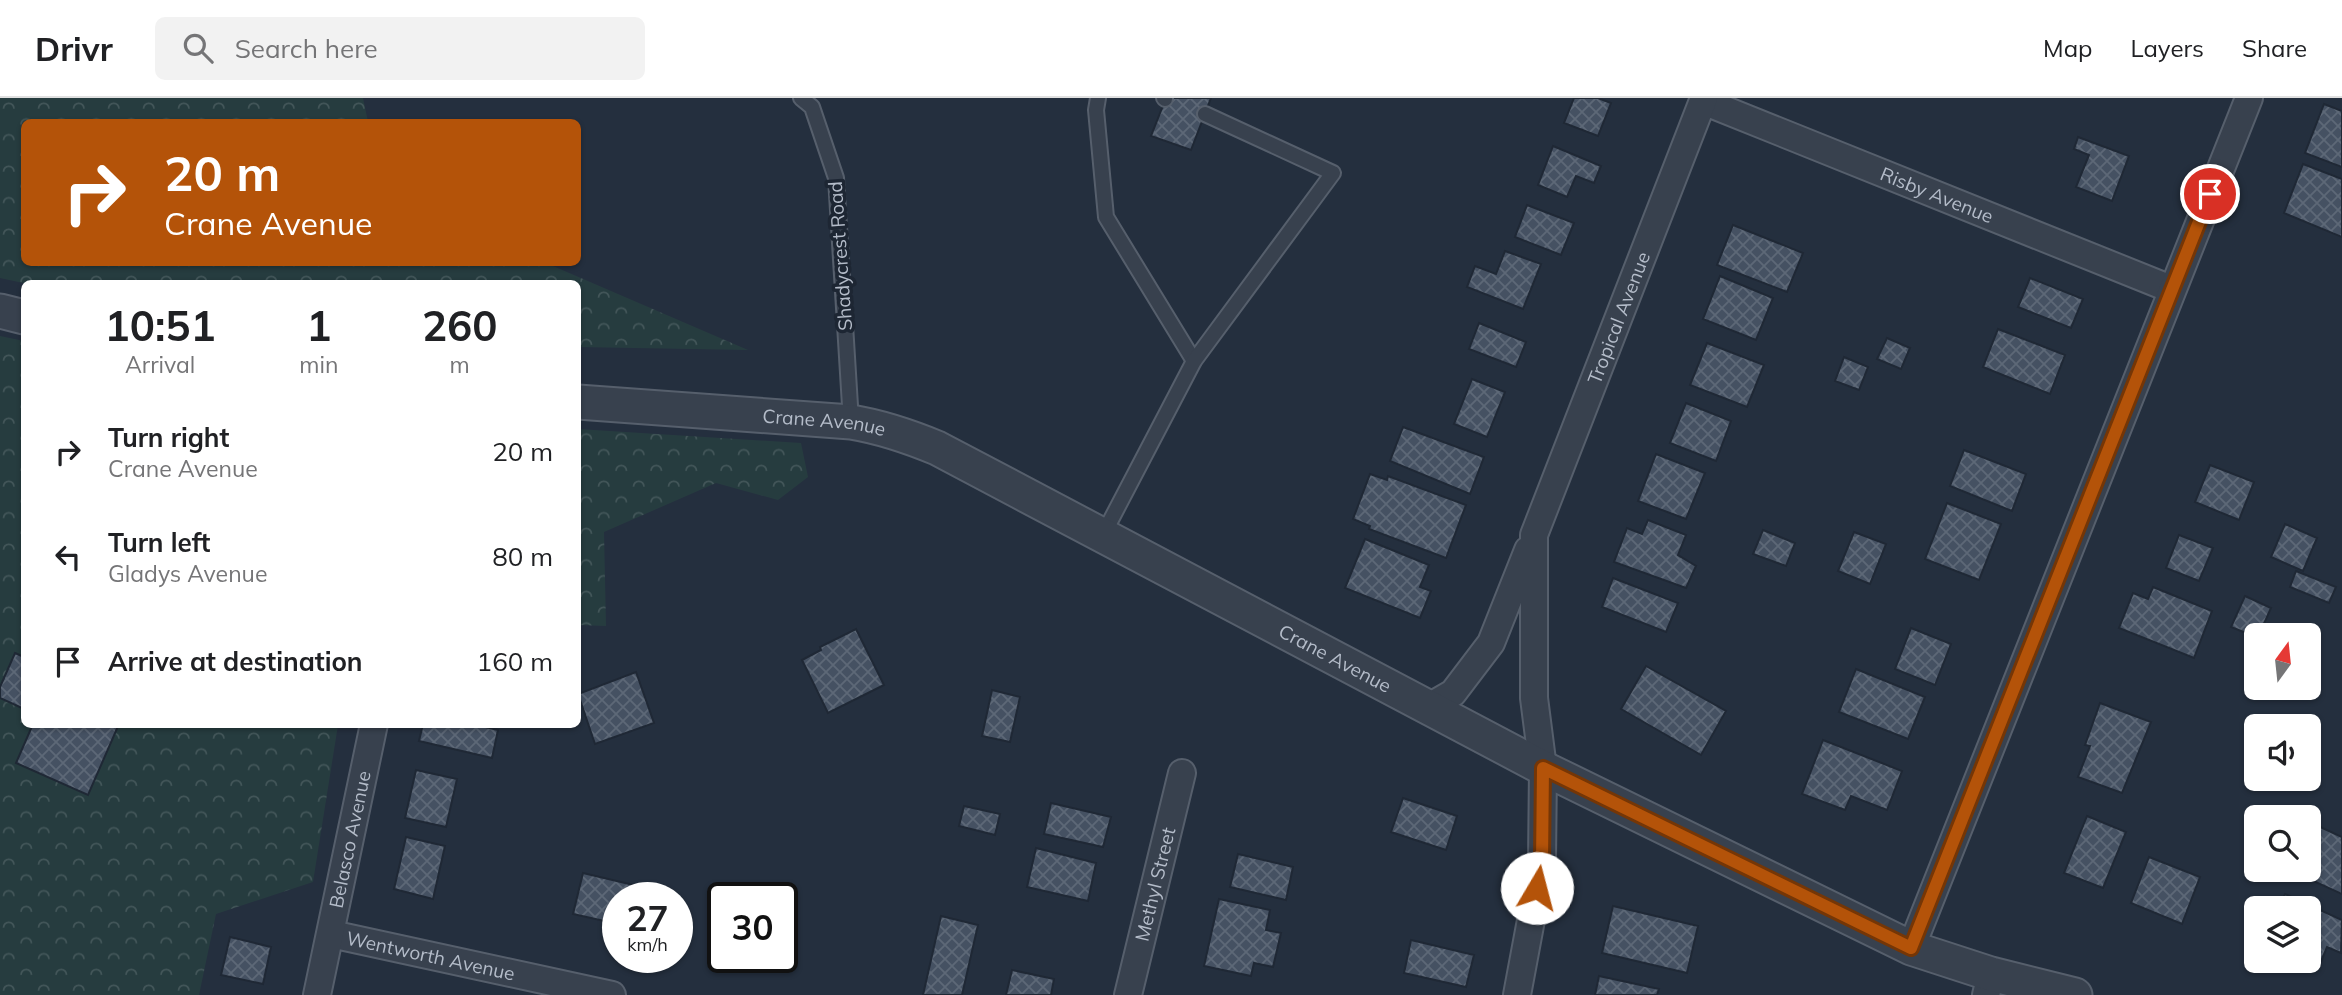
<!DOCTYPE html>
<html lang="en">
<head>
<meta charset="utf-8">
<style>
	:root { --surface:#fff; --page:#f2f2f2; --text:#202124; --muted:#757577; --line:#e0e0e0 }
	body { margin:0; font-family:Mulish,sans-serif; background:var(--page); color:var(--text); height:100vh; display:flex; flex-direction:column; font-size:26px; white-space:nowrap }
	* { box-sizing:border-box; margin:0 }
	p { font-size:23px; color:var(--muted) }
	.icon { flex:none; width:38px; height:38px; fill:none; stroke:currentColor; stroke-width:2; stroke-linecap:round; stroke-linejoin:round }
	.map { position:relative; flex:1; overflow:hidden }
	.panel { position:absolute; left:21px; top:182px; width:560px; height:448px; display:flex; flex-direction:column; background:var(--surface); border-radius:10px; box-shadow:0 2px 5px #0004 }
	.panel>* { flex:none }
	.hud { position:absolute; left:21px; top:21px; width:560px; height:147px; border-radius:10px; box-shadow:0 2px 5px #0004; background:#b45309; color:#fff; overflow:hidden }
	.needle { width:46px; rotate:15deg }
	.tools { position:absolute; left:2244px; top:525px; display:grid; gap:14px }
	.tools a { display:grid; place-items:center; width:77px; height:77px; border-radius:10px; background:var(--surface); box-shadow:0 2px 5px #0004; font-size:35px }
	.speed { position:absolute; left:602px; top:784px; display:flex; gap:14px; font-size:35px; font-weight:700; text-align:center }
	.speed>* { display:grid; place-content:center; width:91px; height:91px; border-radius:50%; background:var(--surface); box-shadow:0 2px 5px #0004; line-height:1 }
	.speed small { font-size:18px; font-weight:400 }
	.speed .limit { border:4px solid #111; border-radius:10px; background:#fff; color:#111 }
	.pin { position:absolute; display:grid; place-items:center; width:60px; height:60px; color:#fff; margin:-30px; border:4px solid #fff; border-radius:50%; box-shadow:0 2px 7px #0007 }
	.me { position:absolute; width:77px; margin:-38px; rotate:8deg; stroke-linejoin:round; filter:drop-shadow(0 0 5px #0008) }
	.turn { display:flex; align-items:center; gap:24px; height:147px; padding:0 28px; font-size:32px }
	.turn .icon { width:91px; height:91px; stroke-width:2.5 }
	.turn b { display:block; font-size:49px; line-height:60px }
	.eta { display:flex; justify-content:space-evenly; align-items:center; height:119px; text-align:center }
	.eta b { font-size:42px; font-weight:700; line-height:49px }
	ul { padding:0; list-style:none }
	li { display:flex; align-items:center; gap:21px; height:105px; padding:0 28px }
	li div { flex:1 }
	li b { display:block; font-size:26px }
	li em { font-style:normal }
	header { display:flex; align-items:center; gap:42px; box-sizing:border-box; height:98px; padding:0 35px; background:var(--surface); border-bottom:2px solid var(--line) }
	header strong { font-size:33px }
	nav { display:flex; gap:38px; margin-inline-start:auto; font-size:24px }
	.search { width:490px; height:63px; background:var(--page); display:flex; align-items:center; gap:18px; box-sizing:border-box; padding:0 24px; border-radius:10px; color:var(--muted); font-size:26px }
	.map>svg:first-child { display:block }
	.forest { fill:url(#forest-crowns) }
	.building { fill:url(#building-cross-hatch); stroke:#1f2835; stroke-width:2 }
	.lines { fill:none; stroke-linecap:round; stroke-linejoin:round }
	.service-casing { stroke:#565f6c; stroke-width:18 }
	.minor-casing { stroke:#565f6c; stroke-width:30 }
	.tertiary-casing { stroke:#565f6c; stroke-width:37 }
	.service { stroke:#38414e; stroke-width:14 }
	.minor { stroke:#38414e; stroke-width:26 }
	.tertiary { stroke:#38414e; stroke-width:33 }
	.route-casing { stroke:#753606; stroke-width:18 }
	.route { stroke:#b45309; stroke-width:12 }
	.labels { text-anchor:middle; stroke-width:7; stroke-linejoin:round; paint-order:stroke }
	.street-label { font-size:19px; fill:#b4bcc9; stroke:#1d2633 }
</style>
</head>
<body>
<header>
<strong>Drivr</strong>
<div class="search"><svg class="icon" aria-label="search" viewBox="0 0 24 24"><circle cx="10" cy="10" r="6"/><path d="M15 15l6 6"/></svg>Search here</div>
<nav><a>Map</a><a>Layers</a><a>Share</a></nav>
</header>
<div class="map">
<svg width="2342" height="897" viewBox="0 0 2342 897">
	<defs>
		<pattern id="forest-crowns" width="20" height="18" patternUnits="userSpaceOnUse" patternTransform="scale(1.75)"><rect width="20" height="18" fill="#263c3f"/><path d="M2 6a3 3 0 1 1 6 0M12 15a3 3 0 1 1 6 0" fill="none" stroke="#435659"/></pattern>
		<pattern id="building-cross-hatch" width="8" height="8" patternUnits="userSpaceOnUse" patternTransform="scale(1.75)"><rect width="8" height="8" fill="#455162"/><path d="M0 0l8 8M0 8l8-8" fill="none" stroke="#5d6877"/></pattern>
	</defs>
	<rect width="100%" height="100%" fill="#242f3e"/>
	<!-- forest -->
	<g class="forest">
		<polygon points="0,0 363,0 368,24 24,24 24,164 546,165 748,252 578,249 578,186 28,186 0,180"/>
		<polygon points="0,238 24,243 24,626 338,627 313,784 216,816 199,897 0,897"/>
		<polygon points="578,331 801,345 808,379 778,402 716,385 604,434 606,528 578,527"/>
	</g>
	<!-- building -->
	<g class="building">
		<polygon points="1166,0 1211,0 1191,52 1151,38"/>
		<polygon points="1574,0 1598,0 1611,5 1598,38 1564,25"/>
		<polygon points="2324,6 2342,13 2342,69 2305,55"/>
		<polygon points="2078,39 2129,58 2112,103 2076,89 2089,57 2074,51"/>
		<polygon points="1553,48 1601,68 1594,85 1576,78 1567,99 1538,87"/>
		<polygon points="2303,66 2342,81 2342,139 2284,115"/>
		<polygon points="1527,107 1574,125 1561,157 1515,139"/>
		<polygon points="1733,127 1803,155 1787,194 1717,167"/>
		<polygon points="1505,153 1541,166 1523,211 1467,189 1475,168 1496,176"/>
		<polygon points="1720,178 1773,200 1756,242 1703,221"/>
		<polygon points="2030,180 2083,201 2071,230 2018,209"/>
		<polygon points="1479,225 1526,244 1516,269 1469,251"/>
		<polygon points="1998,231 2065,257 2050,296 1983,269"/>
		<polygon points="1887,240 1910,250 1901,271 1877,261"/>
		<polygon points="1707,245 1764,267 1747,309 1690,287"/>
		<polygon points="1844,259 1868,269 1859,292 1835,283"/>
		<polygon points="1472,281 1505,294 1487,339 1454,326"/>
		<polygon points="1686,305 1731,323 1716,363 1670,345"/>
		<polygon points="1403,329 1484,359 1470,396 1390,363"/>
		<polygon points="1964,352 2026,376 2012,413 1950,388"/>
		<polygon points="1656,356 1705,375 1686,421 1638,403"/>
		<polygon points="2210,367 2254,384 2239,422 2195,404"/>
		<polygon points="1370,376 1387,382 1388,378 1466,407 1446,460 1369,431 1370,428 1353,421"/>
		<polygon points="1947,405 2001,426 1979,482 1925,461"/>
		<polygon points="1648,422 1686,437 1678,457 1696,468 1686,490 1614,464 1627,430 1642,436"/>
		<polygon points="2285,426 2317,440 2303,473 2271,459"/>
		<polygon points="1763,432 1795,445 1786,468 1753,456"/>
		<polygon points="1854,434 1886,446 1870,486 1838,473"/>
		<polygon points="2179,437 2213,450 2199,483 2166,470"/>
		<polygon points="1365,441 1429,467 1420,489 1431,493 1420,520 1345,490"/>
		<polygon points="2296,473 2336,489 2329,505 2290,489"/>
		<polygon points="1613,480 1678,505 1666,534 1602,509"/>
		<polygon points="2153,489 2212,513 2194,560 2119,530 2133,495 2148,501"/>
		<polygon points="2245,498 2271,510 2259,537 2256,537 2256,539 2231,529"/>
		<polygon points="1911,530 1951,546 1935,587 1895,571"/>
		<polygon points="856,531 884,587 828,615 802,562 821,552 820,549"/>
		<polygon points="15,555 24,559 24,611 0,600 0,589"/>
		<polygon points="1646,568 1726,613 1701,657 1621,611"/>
		<polygon points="1856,571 1925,599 1908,641 1839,614"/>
		<polygon points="636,574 654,625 595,646 578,596"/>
		<polygon points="992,592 1020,599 1010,644 982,638"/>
		<polygon points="2100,605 2151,624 2122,695 2078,679 2090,648 2085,647"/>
		<polygon points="33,626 119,626 88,697 16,665"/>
		<polygon points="423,626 473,626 498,632 492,660 419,643"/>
		<polygon points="1823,642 1902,673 1887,712 1851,698 1845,712 1802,696"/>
		<polygon points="416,672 457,681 446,729 405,720"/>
		<polygon points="1403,700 1457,718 1446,752 1391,734"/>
		<polygon points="1051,705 1111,719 1103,749 1044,736"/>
		<polygon points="964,708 1000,716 995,737 959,728"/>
		<polygon points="2087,718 2126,734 2103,790 2064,775"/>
		<polygon points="2316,727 2342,739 2342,796 2309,781 2316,768 2308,764 2308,746"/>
		<polygon points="406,739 445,748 433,801 394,791"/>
		<polygon points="1036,750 1096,765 1088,803 1027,789"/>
		<polygon points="1238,756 1293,769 1286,802 1230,789"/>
		<polygon points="2149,759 2200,779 2182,826 2131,805"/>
		<polygon points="583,775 642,789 640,800 618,800 618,826 573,816"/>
		<polygon points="2285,796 2342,822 2341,855 2327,849 2318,871 2301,863 2308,863 2308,810 2278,810"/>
		<polygon points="1219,801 1270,812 1266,832 1281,835 1273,869 1254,865 1251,878 1204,868"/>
		<polygon points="1613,808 1698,828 1687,875 1602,855"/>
		<polygon points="941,818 978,827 962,897 923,897"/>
		<polygon points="230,839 271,849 263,886 221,877"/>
		<polygon points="1411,842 1474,857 1466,889 1404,875"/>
		<polygon points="1012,872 1054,881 1051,897 1006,897"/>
		<polygon points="1599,878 1659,891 1657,897 1595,897"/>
	</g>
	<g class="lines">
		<!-- service casing -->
		<g class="service-casing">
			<g id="service">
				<polyline points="801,0 812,9 836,80 851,324"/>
				<polyline points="1098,0 1096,12 1106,119 1194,263"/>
				<polyline points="1164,0 1165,1"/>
				<polyline points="1103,437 1194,263 1333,75 1205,16"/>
			</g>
		</g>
		<!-- minor casing -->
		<g class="minor-casing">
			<g id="minor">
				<path id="s1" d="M1703,3l468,188"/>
				<polyline points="1427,610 1453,595 1491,545 1528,452"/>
				<path id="s2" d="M331,836l281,61"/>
				<polyline points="1911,850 2249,0"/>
				<path id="s3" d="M317,897l57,-271"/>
				<path id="s4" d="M1128,897l54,-222"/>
				<path id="s5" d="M1517,897l25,-134 1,-93 -9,-70v-163l170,-437"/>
				<polyline points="1986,897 1991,876"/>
			</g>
		</g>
		<!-- tertiary casing -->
		<g class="tertiary-casing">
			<g id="tertiary">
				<polyline points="0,213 24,219"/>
				<path id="s6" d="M578,304l273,20c30,5 57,14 86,26l606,320 368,180 80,26 84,21"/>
			</g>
		</g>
		<!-- service -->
		<use href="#service" class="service"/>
		<!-- minor -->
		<use href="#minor" class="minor"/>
		<!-- tertiary -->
		<use href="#tertiary" class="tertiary"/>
	</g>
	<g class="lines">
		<!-- route casing -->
		<g class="route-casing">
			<polyline id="route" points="1537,790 1542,763 1543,670 1911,850 2210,96"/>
		</g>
		<!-- route -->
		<use href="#route" class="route"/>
	</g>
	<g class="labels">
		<!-- street labels -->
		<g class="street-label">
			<text dy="7" stroke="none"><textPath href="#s1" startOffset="252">Risby Avenue</textPath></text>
			<text transform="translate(840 158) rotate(-94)" y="7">Shadycrest Road</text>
			<text dy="7" stroke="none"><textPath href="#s5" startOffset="696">Tropical Avenue</textPath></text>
			<text dy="7" stroke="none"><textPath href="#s6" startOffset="247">Crane Avenue</textPath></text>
			<text dy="7" stroke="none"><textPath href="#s6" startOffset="814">Crane Avenue</textPath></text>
			<text dy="7" stroke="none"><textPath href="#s3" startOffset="159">Belasco Avenue</textPath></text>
			<text dy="7" stroke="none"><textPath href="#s4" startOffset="114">Methyl Street</textPath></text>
			<text dy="7" stroke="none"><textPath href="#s2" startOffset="102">Wentworth Avenue</textPath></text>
		</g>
	</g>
</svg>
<div class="tools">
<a><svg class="needle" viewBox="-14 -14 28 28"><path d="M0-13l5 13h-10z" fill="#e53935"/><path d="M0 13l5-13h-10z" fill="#757577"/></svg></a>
<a><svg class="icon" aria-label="sound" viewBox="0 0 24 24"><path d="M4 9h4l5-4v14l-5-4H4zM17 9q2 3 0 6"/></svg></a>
<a><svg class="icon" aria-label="search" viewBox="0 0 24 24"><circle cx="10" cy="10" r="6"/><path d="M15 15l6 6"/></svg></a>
<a><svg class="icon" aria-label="layers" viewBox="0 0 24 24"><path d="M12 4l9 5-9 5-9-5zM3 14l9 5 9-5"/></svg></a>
</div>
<div class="speed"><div>27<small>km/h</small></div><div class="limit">30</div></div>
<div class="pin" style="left:2210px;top:96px;background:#d93025"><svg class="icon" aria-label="arrive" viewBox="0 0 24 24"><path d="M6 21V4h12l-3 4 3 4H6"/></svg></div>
<svg class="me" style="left:1537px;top:790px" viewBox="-20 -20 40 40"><circle r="19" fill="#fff"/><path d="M0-13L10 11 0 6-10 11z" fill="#b45309"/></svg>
<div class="hud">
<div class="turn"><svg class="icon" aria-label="right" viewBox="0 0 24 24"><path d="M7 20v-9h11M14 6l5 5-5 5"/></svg><div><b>20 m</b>Crane Avenue</div></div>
</div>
<section class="panel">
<div class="eta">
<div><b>10:51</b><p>Arrival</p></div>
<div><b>1</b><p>min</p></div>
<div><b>260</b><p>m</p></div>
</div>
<ul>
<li><svg class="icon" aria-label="right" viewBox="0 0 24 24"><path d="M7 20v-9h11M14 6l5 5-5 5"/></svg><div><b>Turn right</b><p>Crane Avenue</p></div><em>20 m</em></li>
<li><svg class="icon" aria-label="left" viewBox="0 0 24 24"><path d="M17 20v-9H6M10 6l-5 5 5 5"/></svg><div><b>Turn left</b><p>Gladys Avenue</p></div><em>80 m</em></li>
<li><svg class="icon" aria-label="arrive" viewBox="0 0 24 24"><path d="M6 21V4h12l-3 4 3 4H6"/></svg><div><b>Arrive at destination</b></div><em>160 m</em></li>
</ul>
</section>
</div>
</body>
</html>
